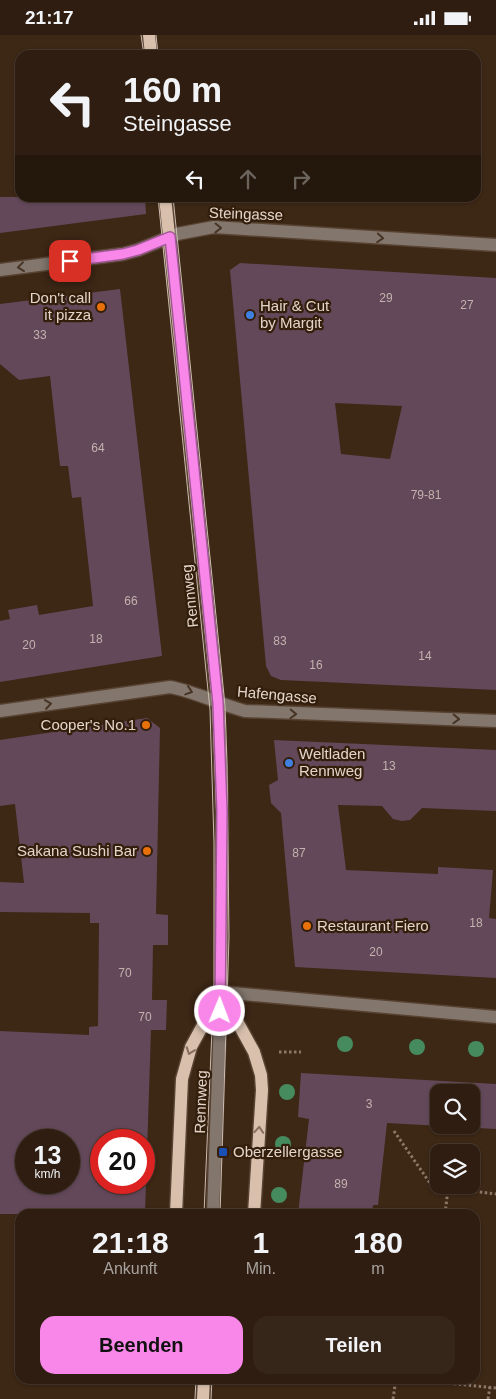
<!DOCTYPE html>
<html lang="de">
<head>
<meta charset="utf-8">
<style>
	:root { --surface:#2e1d10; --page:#362619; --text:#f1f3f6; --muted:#a7a29f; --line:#493b30; --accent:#f987e9 }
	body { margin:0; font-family:Arial,sans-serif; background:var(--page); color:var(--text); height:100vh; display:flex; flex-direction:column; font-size:19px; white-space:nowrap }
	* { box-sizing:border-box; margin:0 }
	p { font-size:16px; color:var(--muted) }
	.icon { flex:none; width:28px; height:28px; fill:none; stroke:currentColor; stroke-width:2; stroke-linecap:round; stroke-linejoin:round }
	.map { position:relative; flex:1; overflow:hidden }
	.side { position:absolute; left:15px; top:1174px; width:465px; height:175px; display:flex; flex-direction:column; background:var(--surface); border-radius:15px; box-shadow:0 1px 4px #0004,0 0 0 1px var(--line) }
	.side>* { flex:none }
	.guide { position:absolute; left:15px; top:15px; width:466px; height:152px; border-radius:15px; box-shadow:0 1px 4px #0004,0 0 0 1px var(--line); background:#2e1d10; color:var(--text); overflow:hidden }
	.buttons { position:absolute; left:430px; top:1049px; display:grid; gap:10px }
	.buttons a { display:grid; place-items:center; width:50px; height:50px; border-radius:10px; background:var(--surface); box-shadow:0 1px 4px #0004,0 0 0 1px var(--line); font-size:25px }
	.speed { position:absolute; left:15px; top:1094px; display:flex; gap:10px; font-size:25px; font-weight:700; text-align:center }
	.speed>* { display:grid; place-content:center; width:65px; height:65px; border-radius:50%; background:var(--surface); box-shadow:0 1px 4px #0004,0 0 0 1px var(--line); line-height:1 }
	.speed small { font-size:12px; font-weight:400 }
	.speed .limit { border:8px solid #d22; background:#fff; color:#111 }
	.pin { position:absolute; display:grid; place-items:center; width:42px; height:42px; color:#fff; margin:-21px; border-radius:10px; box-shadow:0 2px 8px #0006 }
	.me { position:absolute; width:55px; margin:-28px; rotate:1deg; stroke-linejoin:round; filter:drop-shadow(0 0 4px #0008) }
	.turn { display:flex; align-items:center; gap:18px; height:105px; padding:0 25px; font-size:22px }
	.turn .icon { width:65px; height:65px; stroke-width:2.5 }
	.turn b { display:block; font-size:35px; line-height:42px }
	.lanes { display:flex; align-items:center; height:48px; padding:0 25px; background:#0003; justify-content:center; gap:25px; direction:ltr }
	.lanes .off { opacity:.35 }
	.eta { display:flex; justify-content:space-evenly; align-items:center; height:85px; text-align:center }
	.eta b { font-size:30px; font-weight:800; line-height:35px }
	.button { display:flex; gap:10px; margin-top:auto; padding:10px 25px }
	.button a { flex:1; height:58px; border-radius:15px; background:var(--accent); color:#111; font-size:20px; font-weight:800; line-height:58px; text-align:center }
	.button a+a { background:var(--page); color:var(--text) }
	.status { display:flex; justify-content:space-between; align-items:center; height:35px; padding:0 25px; background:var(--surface); direction:ltr }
	.status svg { height:14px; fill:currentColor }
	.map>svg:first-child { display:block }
	.building { fill:#634859; fill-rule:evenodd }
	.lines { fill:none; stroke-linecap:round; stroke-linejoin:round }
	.minor-casing { stroke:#584332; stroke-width:15 }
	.major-casing { stroke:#584332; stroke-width:15 }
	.path { stroke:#8b7869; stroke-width:3; stroke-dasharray:2.5 2.5; stroke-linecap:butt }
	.minor { stroke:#82766d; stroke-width:12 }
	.major { stroke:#d8c0ad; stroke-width:12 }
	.tram { stroke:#cdbdb1; stroke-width:1 }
	.tree { fill:#468b5e }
	.oneway { stroke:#473424 }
	.oneway2 { stroke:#866f5c }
	.route-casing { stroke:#a25897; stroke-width:12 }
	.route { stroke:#f987e9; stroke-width:9 }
	.food-dot { fill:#e8710a; stroke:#331e0b; stroke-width:2 }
	.shop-dot { fill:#3f7fe0; stroke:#331e0b; stroke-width:2 }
	.transit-dot { fill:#1a4fb4; stroke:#331e0b; stroke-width:2 }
	.labels { text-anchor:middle; stroke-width:4.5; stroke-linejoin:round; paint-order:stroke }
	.number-label { font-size:12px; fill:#c4b2ae }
	.street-label { font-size:15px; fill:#e4d5ca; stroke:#331e0b }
	.poi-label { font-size:15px; fill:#e4d5ca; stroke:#331e0b; text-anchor:start }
</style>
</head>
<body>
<div class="status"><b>21:17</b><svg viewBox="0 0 49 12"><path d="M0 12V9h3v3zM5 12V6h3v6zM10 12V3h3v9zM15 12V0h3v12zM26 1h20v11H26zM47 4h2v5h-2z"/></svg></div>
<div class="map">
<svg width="496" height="1364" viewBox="0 0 496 1364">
	<rect width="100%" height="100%" fill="#3d2715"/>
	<!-- building -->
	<g class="building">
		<polygon points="0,162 145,162 146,179 0,198"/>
		<path d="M240,228l256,15v412l-215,-10 -10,-4 -5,-10 -36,-396zM335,368l67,3 -12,53 -49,-5z"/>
		<polygon points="120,254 162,621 0,647 0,586 10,584 8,575 37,570 39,580 93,571 81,462 72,463 68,431 60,431 50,341 19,345 0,329 0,269"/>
		<path d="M147,683l13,10 -4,186 12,1v30h-15l-1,55h15l-1,30h-15l-6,184h-145v-183l89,4v-8l9,-1 1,-103h-9v-10l-90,-1v-30l24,1 -9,-79 -15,2v-66zM26,1105h43v43h-43zM101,1105h43v43h-43z"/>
		<polygon points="274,705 496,715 496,776 422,773 410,785 402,786 393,784 382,771 338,770 346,835 438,839 438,832 493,835 489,883 496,884 496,943 295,932 281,778 271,768 269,750 278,745"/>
		<path d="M301,1038l195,11v45l-109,-6 -9,82h-5l-1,9h-74l11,-95 -11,-2zM439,1058h32v32h-32z"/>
	</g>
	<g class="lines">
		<!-- minor casing -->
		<g class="minor-casing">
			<g id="minor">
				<polyline points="0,235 123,219 138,215 177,199 214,192 496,210"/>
				<path d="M0,676l170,-24c26,5 49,17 75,24l251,10"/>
				<polyline points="213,1179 221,957 496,982"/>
			</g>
		</g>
		<!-- major casing -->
		<g class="major-casing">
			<g id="major">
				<polyline points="149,0 151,20"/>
				<polyline points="165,162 218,668 222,776 221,957 254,1017 261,1040 262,1055 254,1179"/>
				<polyline points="176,1179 182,1044 191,1012 221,957"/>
				<polyline points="203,1364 204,1344"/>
			</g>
		</g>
		<!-- path -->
		<g class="path">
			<polyline points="279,1017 301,1017"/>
			<polyline points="394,1096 432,1151 496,1159"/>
			<polyline points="445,1179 448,1154"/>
			<polyline points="404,1344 496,1353"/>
			<polyline points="393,1364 396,1344"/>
			<polyline points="488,1364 490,1352"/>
		</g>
		<!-- minor -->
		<use href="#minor" class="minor"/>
		<!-- major -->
		<use href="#major" class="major"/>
		<!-- tram -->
		<g class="tram">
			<polyline points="141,0 144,20"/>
			<polyline points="156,0 158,20"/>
			<polyline points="158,162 210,675 214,808 214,948 204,1179"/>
			<polyline points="173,162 215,571 225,671 227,729 229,902 220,1179"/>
			<polyline points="195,1364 196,1344"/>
			<polyline points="211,1364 212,1344"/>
		</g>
	</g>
	<!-- trees -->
	<g class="tree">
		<circle cx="345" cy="1009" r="8"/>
		<circle cx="417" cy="1012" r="8"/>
		<circle cx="476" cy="1014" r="8"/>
		<circle cx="287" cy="1057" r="8"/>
		<circle cx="283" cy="1109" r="8"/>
		<circle cx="279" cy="1160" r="8"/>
	</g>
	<!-- one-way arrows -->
	<defs><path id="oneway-chevron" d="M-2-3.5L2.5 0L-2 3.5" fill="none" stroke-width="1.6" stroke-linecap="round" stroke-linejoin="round" transform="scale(1.25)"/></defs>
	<g class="oneway">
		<use href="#oneway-chevron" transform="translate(218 193) rotate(1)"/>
		<use href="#oneway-chevron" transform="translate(380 203) rotate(4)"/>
		<use href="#oneway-chevron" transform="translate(21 232) rotate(173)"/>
		<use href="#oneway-chevron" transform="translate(189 656) rotate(18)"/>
		<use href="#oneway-chevron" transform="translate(48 669) rotate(-8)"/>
		<use href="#oneway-chevron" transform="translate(293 679) rotate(2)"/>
		<use href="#oneway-chevron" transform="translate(456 684) rotate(2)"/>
	</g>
	<g class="oneway2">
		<use href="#oneway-chevron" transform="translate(190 1016) rotate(110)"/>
		<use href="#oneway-chevron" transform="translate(259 1095) rotate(-86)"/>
	</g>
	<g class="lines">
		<!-- route casing -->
		<g class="route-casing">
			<polyline id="route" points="70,226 123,219 138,215 170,202 218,668 222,776 220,976"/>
		</g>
		<!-- route -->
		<use href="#route" class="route"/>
	</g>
	<!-- markers -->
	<g class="food-dot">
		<circle cx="101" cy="272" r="5"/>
		<circle cx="146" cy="690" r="5"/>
		<circle cx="147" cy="816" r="5"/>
		<circle cx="307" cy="891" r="5"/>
	</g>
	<g class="shop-dot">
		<circle cx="250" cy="280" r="5"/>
		<circle cx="289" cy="728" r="5"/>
	</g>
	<rect class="transit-dot" x="218" y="1112" width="10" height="10" rx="2.5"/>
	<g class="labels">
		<!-- number labels -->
		<g class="number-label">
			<text x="386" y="267">29</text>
			<text x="467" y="274">27</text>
			<text x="40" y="304">33</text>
			<text x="98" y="417">64</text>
			<text x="426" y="464">79-81</text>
			<text x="131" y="570">66</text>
			<text x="96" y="608">18</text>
			<text x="280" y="610">83</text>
			<text x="29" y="614">20</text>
			<text x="425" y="625">14</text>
			<text x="316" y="634">16</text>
			<text x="389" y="735">13</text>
			<text x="299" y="822">87</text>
			<text x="476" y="892">18</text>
			<text x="376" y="921">20</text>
			<text x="125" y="942">70</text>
			<text x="145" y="986">70</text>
			<text x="369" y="1073">3</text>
			<text x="341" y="1153">89</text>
		</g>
		<!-- street labels -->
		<g class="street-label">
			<text transform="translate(246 179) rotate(2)" y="5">Steingasse</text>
			<text transform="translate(190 561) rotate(-96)" y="5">Rennweg</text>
			<text transform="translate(277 660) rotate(5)" y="5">Hafengasse</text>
			<text transform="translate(201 1067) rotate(-88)" y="5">Rennweg</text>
		</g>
		<!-- poi labels -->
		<g class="poi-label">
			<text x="91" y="268" text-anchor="end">Don't call<tspan x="91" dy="17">it pizza</tspan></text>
			<text x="260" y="276">Hair &amp; Cut<tspan x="260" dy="17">by Margit</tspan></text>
			<text x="136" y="695" text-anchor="end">Cooper's No.1</text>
			<text x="299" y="724">Weltladen<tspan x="299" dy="17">Rennweg</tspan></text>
			<text x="137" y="821" text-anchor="end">Sakana Sushi Bar</text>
			<text x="317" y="896">Restaurant Fiero</text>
			<text x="233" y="1122">Oberzellergasse</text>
		</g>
	</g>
</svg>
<div class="buttons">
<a><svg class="icon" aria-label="search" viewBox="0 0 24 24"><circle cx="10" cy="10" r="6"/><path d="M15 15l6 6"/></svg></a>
<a><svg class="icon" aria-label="layers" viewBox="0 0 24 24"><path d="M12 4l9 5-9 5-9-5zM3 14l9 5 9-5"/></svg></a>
</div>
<div class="speed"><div>13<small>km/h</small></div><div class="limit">20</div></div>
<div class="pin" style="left:70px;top:226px;background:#d93025"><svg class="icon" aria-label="arrive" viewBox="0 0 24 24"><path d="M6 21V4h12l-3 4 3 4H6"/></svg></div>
<svg class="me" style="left:220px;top:976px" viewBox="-20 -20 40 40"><circle r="17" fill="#f987e9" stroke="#fff" stroke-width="3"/><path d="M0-11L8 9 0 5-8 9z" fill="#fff"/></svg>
<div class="guide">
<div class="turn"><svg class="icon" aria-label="left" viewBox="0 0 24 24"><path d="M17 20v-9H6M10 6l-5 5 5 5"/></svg><div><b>160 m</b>Steingasse</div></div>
<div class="lanes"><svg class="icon" aria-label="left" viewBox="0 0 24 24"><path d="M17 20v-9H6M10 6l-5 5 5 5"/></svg><svg class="icon off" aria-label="ahead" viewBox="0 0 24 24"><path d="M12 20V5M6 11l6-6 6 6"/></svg><svg class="icon off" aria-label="right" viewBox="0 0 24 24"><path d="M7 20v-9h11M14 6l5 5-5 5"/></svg></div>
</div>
<section class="side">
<div class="eta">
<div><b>21:18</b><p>Ankunft</p></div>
<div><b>1</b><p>Min.</p></div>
<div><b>180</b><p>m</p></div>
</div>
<div class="button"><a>Beenden</a><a>Teilen</a></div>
</section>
</div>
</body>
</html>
